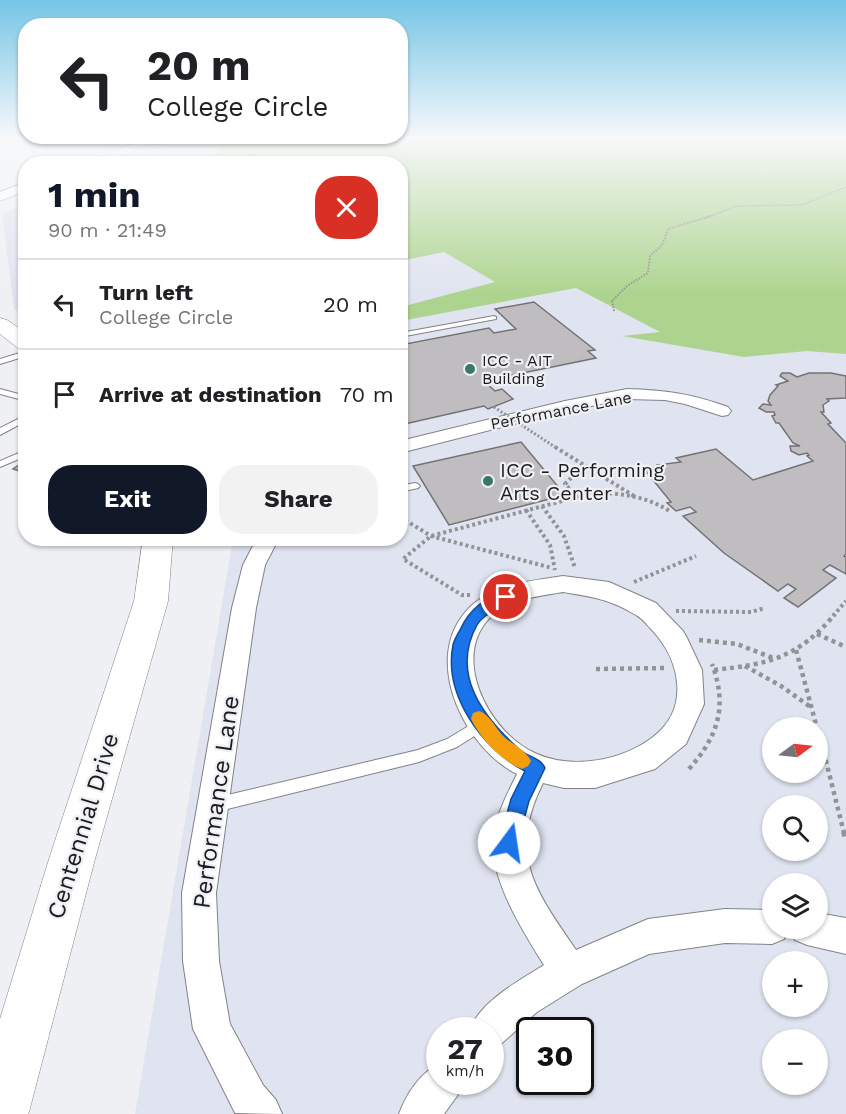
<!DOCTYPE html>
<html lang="en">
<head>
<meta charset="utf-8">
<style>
	:root { --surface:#fff; --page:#f2f2f2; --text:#202124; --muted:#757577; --line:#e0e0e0; --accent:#111827 }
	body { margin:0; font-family:"Work Sans",sans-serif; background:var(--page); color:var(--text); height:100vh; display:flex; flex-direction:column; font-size:22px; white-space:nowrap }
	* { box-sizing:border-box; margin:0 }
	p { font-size:20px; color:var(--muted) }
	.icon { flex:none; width:33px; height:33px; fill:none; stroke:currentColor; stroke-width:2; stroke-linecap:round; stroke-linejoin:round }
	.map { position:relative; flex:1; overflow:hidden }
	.side { position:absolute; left:18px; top:156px; width:390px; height:390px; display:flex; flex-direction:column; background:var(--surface); border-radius:24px; box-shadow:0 2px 4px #0004 }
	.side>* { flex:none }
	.guide { position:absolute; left:18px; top:18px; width:390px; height:126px; border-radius:24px; box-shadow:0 2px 4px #0004; background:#fff; color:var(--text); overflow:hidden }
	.needle { width:39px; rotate:75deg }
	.controls { position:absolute; left:762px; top:717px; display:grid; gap:12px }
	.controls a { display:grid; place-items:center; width:66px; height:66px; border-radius:50%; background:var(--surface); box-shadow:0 2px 4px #0004; font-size:30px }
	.speed { position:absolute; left:426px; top:1017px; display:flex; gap:12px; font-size:30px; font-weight:700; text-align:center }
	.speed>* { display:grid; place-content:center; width:78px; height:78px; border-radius:50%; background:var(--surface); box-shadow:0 2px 4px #0004; line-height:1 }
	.speed small { font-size:15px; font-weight:400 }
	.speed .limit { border:3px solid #111; border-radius:9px; background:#fff; color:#111 }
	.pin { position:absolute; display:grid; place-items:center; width:51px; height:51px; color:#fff; margin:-26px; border:3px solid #fff; border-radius:50%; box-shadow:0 2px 6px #0007 }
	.me { position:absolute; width:66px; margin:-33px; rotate:14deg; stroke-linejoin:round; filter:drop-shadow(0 0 4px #0008) }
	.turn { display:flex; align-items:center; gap:21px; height:126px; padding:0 30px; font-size:27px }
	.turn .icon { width:78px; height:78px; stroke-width:2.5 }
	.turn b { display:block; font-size:42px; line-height:51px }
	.round { display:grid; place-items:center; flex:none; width:63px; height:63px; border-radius:24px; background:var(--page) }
	.headline { display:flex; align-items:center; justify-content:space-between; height:102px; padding:0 30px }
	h1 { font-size:36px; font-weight:700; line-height:45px; color:var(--accent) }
	.primary-button { display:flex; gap:12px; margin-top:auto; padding:12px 30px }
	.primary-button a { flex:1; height:69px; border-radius:24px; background:var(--accent); color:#fff; font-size:24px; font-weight:700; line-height:69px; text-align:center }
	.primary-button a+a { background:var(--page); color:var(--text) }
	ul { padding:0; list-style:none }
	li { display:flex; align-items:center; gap:18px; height:90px; padding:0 30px; border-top:2px solid var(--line) }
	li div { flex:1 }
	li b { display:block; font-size:22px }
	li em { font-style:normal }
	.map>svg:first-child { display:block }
	.built { fill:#e0e4f0; fill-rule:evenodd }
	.green { fill:#add48e }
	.building { fill:#c0bdc1; stroke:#747275; stroke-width:1.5 }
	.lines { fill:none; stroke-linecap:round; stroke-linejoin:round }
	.service-casing { stroke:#828388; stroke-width:2 }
	.minor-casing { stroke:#828388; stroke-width:2 }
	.secondary-casing { stroke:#828388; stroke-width:1 }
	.path-far4 { stroke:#929396; stroke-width:1.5; stroke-dasharray:1.5 1.5; stroke-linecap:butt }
	.path-far3 { stroke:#929396; stroke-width:2; stroke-dasharray:1.5 1.5; stroke-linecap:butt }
	.path-far2 { stroke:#929396; stroke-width:4; stroke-dasharray:3 3; stroke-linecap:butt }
	.path-far1 { stroke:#929396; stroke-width:4.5; stroke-dasharray:4 4; stroke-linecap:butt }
	.path { stroke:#929396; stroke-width:6; stroke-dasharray:4.5 4.5; stroke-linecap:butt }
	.service { fill:#fff; fill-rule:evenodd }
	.minor { fill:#fff; fill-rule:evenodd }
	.secondary { fill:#fff; fill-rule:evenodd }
	.path-bridge { stroke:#929396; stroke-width:3; stroke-dasharray:2 2; stroke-linecap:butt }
	.route { fill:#1a73e8; stroke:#114b97; stroke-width:1.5 }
	.slow { fill:#f59e0b }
	.poi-dot { fill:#3b7863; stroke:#eef0f4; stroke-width:2 }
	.labels { text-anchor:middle; stroke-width:4.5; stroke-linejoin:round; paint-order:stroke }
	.far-poi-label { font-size:16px; fill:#1c1c1e; stroke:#eef0f4; text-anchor:start }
	.far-street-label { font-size:16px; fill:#1c1c1e; stroke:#eef0f4 }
	.poi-label { font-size:20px; fill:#1c1c1e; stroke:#eef0f4; text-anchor:start }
	.near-street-label { font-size:24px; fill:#1c1c1e; stroke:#eef0f4 }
</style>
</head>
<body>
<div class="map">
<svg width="846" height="1114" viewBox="0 0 846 1114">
	<rect width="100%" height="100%" fill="#eef0f4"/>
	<!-- built -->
	<g class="built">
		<path d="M185,139h429l232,8v967h-711l98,-575 167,-1v-374h-281zM772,728h46v44h-46zM772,806h46v44h-46zM772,884h46v44h-46zM772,962h46v44h-46zM440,1030h50v52h-50zM530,1030h50v52h-50zM772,1040h46v44h-46z"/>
		<polygon points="25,203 25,316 14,309 2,214"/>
	</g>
	<!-- green -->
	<polygon class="green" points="226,139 846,140 846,354 807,351 744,357 622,336 660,332 576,288 401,321 401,307 495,282 444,252 401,261 400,164 209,163"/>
	<!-- building -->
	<g class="building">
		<polygon points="534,302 595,350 588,351 596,358 484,381 495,391 502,389 513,399 488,409 484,406 400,425 400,345 489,328 494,333 516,329 495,309"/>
		<polygon points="782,373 790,373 797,377 809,373 831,373 846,376 846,398 827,399 829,401 823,405 824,412 821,412 831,423 828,424 846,443 846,554 844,556 846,557 846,574 830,565 823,570 836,578 798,607 784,598 796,589 788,584 778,591 724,553 683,516 696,512 690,507 676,511 667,503 671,502 644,469 658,467 657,465 681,462 676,458 716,449 753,480 813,461 807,456 809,455 807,453 799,455 791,451 790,446 800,446 793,443 779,423 776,423 772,416 775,415 774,412 766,412 759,408 763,404 771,405 768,401 770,395 778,386 776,385 788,381 780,376"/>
		<polygon points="521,442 565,495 449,525 413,466"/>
		<polygon points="26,460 26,473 13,469"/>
	</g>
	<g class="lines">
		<!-- service casing -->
		<g class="service-casing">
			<g id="service">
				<polygon points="494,316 496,317 496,319 400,337 400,333"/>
				<polygon points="26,351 26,356 0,364 0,359"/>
				<polygon points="0,389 26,396 26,401 0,394"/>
				<polygon points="26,415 26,421 0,435 0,428"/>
				<polygon points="26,450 26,456 0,467 0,461"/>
				<polygon points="415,483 418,484 420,486 418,488 400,492 400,486"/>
				<polygon points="482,718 487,720 489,724 487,728 457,747 419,762 215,812 210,810 208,805 210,800 215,798 418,750 447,739"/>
			</g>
		</g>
		<!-- minor casing -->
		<g class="minor-casing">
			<g id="minor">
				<path d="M627,389c38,1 65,5 101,18l3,4 -3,4 -6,1 -37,-12 -20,-4 -38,-1 -62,12 -165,42v-12l165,-40z"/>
				<polygon points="257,538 279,538 265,565 256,608 216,893 219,961 230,1024 263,1085 276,1100 282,1114 235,1113 193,1029 183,961 182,893 232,608 243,565"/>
				<path d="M563,576l46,6 47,21 27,28 4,7 15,32 2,34 -18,40 -31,25 -60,19h-31l-21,-5c-36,72 -8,107 33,167l72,-31 77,-10 47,1v18h17l-5,11 -12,5 -47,-1 -76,11 -67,30 -45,28 -35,31 -12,5v-18h-20c9,-28 50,-50 74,-65 -20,-32 -52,-82 -51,-122 1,-24 14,-49 24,-69 -51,-25 -93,-109 -54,-159 22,-30 66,-34 100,-39zM563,592c30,5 46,7 73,23 6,3 11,10 16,15 29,31 38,79 1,107 -30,23 -79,33 -116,17 -50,-21 -92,-105 -39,-143 18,-13 43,-15 65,-19z"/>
				<polygon points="818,913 846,918 846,954 807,945 795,940 790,928 818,928"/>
				<path d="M440,1064v18h23l-6,14 -13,18h-45c7,-19 21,-42 41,-50z"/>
			</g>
		</g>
		<!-- secondary casing -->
		<g class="secondary-casing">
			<g id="secondary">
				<polygon points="145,139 163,139 101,164 81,164"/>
				<polygon points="26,182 26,191 0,201 0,192"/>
				<polygon points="0,318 7,320 26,333 26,349 18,348 0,334"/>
				<polygon points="143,538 173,538 168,601 95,859 29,1112 28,1114 0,1114 0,1019 49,859 134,601"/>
			</g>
		</g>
		<!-- path-far4 -->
		<polyline class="path-far4" points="706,218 736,206 802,205 846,187"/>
		<!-- path-far3 -->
		<polyline class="path-far3" points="614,311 612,301 627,286 648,273 650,256 662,245 668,229 711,216"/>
		<!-- path-far2 -->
		<g class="path-far2">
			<polyline points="555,447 634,496"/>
			<path d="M573,492c35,1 68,0 98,20"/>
			<polyline points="542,506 564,536 575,568"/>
			<polyline points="526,510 550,545 555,570"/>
			<polyline points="400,517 431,536 552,568"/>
			<polyline points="634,582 696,556"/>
			<polyline points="470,595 462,595 403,559 431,536 577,497 565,484 584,465"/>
			<polyline points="676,611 751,612 765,608"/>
			<polyline points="833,616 846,601"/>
		</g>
		<!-- path-far1 -->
		<g class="path-far1">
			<polyline points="817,634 846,647"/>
			<polyline points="699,640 737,644 773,658"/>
			<polyline points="796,650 817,728"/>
			<polyline points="745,666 781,686 812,708"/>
			<polyline points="596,669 665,668"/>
			<path d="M714,670c55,-6 84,-12 121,-56"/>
			<polyline points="818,729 844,833"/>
			<path d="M689,769c29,-33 39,-62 23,-105"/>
		</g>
		<!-- path -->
		<polyline class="path" points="844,832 846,840"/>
		<!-- service -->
		<use href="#service" class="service"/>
		<!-- minor -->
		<use href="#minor" class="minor"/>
		<!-- secondary -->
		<use href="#secondary" class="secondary"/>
		<!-- path-bridge -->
		<polyline class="path-bridge" points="494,407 555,447"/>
	</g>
	<!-- sky -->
	<linearGradient id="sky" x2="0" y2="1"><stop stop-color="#76c5e6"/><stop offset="0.47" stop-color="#f7f8fa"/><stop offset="1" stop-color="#f7f8fa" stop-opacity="0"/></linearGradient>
	<rect width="846" height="295" fill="url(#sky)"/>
	<!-- route -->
	<path class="route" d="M506,591l5,2 2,4c-8,12 -28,14 -36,28 -27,49 6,92 42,124 8,8 21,8 26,19l-16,33 -13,48 -7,3 -7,-3 -3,-6 12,-44 14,-28c-42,-21 -82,-76 -72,-126 1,-5 5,-11 8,-17 9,-19 25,-31 45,-37z"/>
	<!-- slow -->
	<path class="slow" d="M479,711c11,4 16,16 23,24 9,9 23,14 29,26l-3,5 -6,3c-21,-8 -42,-31 -51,-50l2,-6z"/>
	<!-- markers -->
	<g class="poi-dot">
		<circle cx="470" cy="369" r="6"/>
		<circle cx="488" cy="481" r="6"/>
	</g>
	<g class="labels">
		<!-- far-poi labels -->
		<g class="far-poi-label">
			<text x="482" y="366">ICC - AIT<tspan x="482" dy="18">Building</tspan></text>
		</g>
		<!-- far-street labels -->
		<g class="far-street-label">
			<text transform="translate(561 410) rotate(-11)" y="6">Performance Lane</text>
		</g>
		<!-- poi labels -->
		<g class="poi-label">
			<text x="500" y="477">ICC - Performing<tspan x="500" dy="23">Arts Center</tspan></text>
		</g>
		<!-- near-street labels -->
		<g class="near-street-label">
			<text transform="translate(216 802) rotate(-82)" y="8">Performance Lane</text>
			<text transform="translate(83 826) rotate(-73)" y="8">Centennial Drive</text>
		</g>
	</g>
</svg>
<div class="controls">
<a><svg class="needle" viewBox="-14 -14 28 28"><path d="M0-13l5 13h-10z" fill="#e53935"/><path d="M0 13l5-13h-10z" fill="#757577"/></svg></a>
<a><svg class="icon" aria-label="search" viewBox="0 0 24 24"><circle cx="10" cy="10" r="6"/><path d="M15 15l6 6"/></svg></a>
<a><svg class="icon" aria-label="layers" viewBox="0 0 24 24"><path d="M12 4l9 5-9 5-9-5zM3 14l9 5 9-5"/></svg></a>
<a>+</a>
<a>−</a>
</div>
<div class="speed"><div>27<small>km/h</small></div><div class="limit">30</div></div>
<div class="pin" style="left:506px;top:597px;background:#d93025"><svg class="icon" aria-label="arrive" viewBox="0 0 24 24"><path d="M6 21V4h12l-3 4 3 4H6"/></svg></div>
<svg class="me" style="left:509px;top:843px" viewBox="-20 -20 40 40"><circle r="19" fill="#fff"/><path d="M0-13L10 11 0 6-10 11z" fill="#1a73e8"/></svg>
<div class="guide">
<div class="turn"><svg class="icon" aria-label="left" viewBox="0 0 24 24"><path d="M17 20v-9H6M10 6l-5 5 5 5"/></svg><div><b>20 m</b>College Circle</div></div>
</div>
<section class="side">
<div class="headline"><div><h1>1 min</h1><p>90 m · 21:49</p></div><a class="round" style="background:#d93025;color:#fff"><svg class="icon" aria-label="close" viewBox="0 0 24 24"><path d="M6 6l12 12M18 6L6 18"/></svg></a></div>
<ul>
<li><svg class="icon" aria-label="left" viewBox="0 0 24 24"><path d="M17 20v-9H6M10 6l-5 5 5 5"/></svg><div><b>Turn left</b><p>College Circle</p></div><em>20 m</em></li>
<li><svg class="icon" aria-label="arrive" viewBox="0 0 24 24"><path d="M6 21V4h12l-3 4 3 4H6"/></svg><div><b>Arrive at destination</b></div><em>70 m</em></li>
</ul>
<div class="primary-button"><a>Exit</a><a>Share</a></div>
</section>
</div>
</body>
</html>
